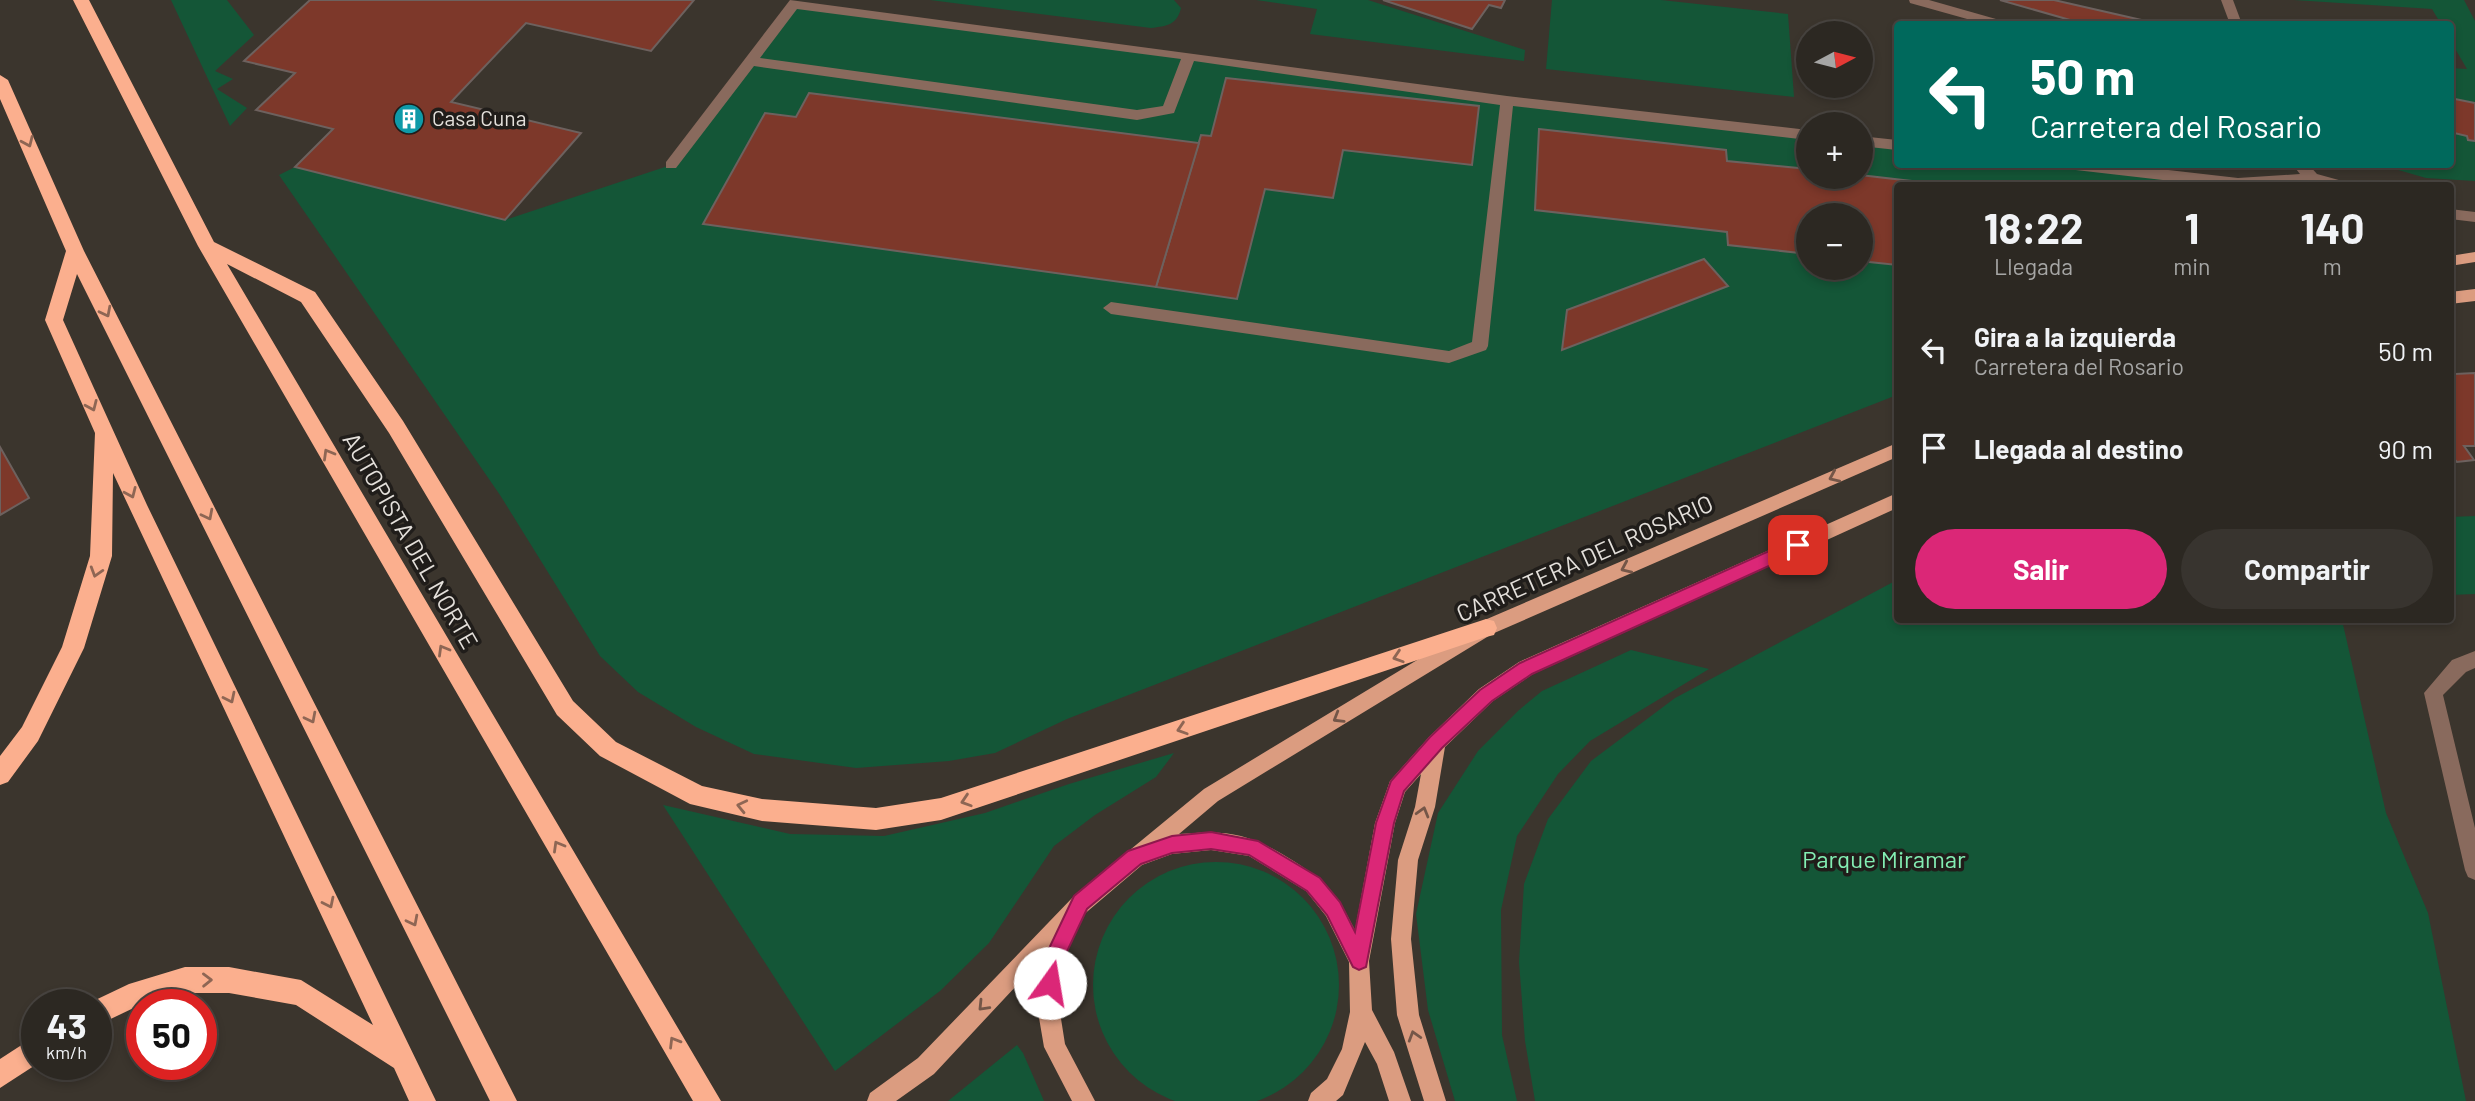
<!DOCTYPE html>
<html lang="es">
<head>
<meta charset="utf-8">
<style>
	:root { --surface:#2c2822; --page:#38342f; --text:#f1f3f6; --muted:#a6a6a5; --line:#484440; --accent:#db2777 }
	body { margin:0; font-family:Barlow,sans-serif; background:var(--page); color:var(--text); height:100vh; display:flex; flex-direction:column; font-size:26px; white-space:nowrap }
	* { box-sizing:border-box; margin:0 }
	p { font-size:23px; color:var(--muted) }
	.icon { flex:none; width:38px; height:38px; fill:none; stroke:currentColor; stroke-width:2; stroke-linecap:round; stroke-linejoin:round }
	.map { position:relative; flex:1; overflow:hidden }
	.drawer { position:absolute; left:1894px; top:182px; width:560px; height:441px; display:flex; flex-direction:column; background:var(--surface); border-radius:7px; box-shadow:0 4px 10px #0003,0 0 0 2px var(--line) }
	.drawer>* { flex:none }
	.banner { position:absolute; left:1894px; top:21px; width:560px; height:147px; border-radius:7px; box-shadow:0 4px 10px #0003,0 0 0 2px var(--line); background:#00695c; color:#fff; overflow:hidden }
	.needle { width:46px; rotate:83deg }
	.controls { position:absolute; left:1796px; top:21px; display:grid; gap:14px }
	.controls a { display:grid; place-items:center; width:77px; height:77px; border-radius:50%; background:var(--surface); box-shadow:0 4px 10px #0003,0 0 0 2px var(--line); font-size:35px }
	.speed { position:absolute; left:21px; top:989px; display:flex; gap:14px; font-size:35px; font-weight:700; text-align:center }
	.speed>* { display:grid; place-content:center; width:91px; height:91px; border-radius:50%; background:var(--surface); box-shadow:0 4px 10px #0003,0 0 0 2px var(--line); line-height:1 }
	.speed small { font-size:18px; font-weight:400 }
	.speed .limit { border:10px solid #d22; background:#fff; color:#111 }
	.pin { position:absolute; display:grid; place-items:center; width:60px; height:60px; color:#fff; margin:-30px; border-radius:14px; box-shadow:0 4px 10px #0006 }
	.me { position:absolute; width:77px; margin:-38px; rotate:13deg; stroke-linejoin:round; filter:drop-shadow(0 0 5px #0008) }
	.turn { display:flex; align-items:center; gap:24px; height:147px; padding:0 21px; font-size:32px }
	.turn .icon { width:91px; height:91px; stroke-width:2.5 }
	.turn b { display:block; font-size:49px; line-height:60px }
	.eta { display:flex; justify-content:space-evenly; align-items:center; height:119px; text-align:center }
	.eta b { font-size:42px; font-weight:700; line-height:49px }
	.action { display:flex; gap:14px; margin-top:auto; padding:14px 21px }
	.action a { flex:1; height:80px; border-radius:42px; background:var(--accent); color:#fff; font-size:28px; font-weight:700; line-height:80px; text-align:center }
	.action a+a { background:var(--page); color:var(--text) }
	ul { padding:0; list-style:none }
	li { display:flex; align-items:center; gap:21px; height:98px; padding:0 21px }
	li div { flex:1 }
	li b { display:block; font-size:26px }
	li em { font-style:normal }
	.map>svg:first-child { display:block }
	.green { fill:#145637; fill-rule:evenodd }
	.building { fill:#7d382a; stroke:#6d615e; stroke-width:2 }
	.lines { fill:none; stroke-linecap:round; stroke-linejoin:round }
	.minor { fill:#896a5d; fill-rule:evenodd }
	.major { fill:#db9c80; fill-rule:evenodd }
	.highway { fill:#fbaf8e; fill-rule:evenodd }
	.oneway { stroke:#8e6654 }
	.oneway2 { stroke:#745648 }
	.route { fill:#db2777; stroke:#8e194d; stroke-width:2 }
	.labels { text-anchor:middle; stroke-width:7; stroke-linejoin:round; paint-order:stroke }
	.far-poi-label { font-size:21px; fill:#e4e0db; stroke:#201d1a; text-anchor:start }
	.street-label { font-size:24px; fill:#e4e0db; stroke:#201d1a }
	.park-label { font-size:24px; fill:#83eeb3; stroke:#201d1a }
</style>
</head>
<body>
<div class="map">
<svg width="2475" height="1101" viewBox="0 0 2475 1101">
	<rect width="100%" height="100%" fill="#3b352d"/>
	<!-- green -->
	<g class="green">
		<polygon points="171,0 227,0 254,35 215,71 233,79 217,89 247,108 230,126"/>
		<path d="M930,0h244l7,8c-4,17 -14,18 -30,20z"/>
		<polygon points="1256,0 1368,0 1525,50 1524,61 1310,34 1317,9"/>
		<polygon points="1552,0 1661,0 1788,14 1794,97 1546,69"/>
		<polygon points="2294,0 2464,0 2475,21 2475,103 2450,98 2450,68 2467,69 2450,40 2450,24 2441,24 2432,9"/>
		<path d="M795,5l1013,130v42h52v-36l37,4v19l170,1 171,18 1,2 -342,1v209l-830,324 -72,34 -46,8 -93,7 -102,-14 -58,-27 -58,-35 -38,-36 -100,-161 -221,-320 16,-8 210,53 166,-55zM1808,215h52v53h-52z"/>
		<polygon points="2450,132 2475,138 2475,181 2426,178 2381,165 2450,164"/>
		<polygon points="2475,516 2475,594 2450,595 2450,517"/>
		<polygon points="1897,580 1897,620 2342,620 2386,813 2428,913 2466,1101 1535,1101 1525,1041 1519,962 1524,884 1548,819 1591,761 1675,698"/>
		<polygon points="1631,650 1709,669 1590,741 1558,774 1517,836 1501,910 1502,1035 1517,1101 1455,1101 1428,1010 1416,914 1438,813 1478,751 1519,710 1542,691"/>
		<polygon points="1174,753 1156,777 1095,815 1054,846 989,943 940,991 835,1071 663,805 790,834 884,836 985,813 1069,784"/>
		<circle cx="1216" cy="985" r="123"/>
		<polygon points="1017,1045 1023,1053 1044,1101 948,1101"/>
	</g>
	<!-- building -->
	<g class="building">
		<polygon points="310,0 694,0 651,51 526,23 451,102 581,133 505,220 295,167 333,129 256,110 295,73 244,61"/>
		<polygon points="1383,0 1505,0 1501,8 1489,5 1472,29"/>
		<polygon points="2000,0 2054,0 2159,24 2084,24"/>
		<polygon points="1226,78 1479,106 1472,165 1343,150 1333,198 1265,189 1237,299 1156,287 1201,135 1211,136"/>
		<polygon points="809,93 1199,143 1156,287 703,224 765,113 796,117"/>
		<polygon points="2450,98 2475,103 2475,141 2468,140 2467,136 2450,132"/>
		<polygon points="1539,129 1726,150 1727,161 1808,169 1808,177 1860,175 1920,182 1921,186 1897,186 1897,265 1860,261 1860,215 1808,215 1808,254 1728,245 1727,232 1535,210"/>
		<polygon points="1704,259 1728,286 1562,350 1567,310"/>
		<polygon points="2450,367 2455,374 2475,373 2475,446 2464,446 2474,460 2457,462 2450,455"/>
		<polygon points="0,447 29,498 0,515"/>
	</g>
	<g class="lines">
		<!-- minor -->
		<g class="minor">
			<path d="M790,0l717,96 301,34v10l-295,-34 -25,240 -2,4 -37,13 -338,-49 -8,-6 8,-6 338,49 23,-9 28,-237 -306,-44 -20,52 -37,7 -383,-54 -78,102h-10v-6zM797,9l384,50 -18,47 -26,4 -377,-52z"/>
			<polygon points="1909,0 1929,0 2003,21 2005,24 1985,24 1910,3"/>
			<polygon points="2221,0 2233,0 2242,24 2230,24"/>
			<polygon points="1860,136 1897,140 1897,150 1860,146"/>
			<polygon points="2060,164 2116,164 2238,178 2300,174 2292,164 2308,164 2317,174 2346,182 2348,186 2310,186 2308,183 2215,186 2067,169"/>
			<polygon points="2450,209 2475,212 2475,222 2450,219"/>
			<polygon points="2475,651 2475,668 2466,672 2443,695 2475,828 2475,880 2468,877 2465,870 2424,693 2452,660"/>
		</g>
		<!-- major -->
		<g class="major">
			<polygon points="2475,252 2475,262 2450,266 2450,256"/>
			<polygon points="2475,289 2475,301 2450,304 2450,292"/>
			<path d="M1897,443v14l-405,177 -274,167 -39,33c47,-4 67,-2 108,23 39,24 47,32 68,73l20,-107 15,-42 39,-44 50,-48 40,-27 378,-169v15l-364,166 -40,27 -48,46 -10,60 -17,53 -7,79 8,76 27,86h-22l-27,-86 -6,-76 7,-79 17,-53 6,-33 -16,18 -10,31 -26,138 3,49 22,42 17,49h-22l-12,-37 -12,-22 -22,53 -7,6h-28l3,-8 16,-14 15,-30 8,-37 -1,-50 -23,-46 -20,-25 -57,-35 -38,-6 -39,4 -30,11 -60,51 -19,46 -4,44 6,38 30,57h-23l-28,-54 -7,-41 7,-50 -110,118 -38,27h-29l3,-8 48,-35 156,-162 130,-107 276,-167z"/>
		</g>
		<!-- highway -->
		<g class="highway">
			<polygon points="73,0 89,0 214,242 315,292 403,421 573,701 616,742 702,786 762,799 876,808 941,798 1486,619 1494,621 1497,628 1494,635 1486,637 941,820 876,830 762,821 690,804 600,756 557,715 389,433 301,302 227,264 721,1101 693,1101 198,246"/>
			<polygon points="0,75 8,80 84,251 517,1101 490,1101 77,274 63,320 147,505 436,1101 409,1101 394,1068 296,1005 229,993 185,993 142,1004 96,1026 96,1004 87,1004 129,984 185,967 229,967 301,980 373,1025 113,473 112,556 84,648 38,741 8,782 0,785 0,756 22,727 62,647 90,556 95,433 45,320 66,251 0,99"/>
			<polygon points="37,1035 37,1064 0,1088 0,1059"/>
		</g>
	</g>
	<!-- one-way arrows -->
	<defs><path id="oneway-chevron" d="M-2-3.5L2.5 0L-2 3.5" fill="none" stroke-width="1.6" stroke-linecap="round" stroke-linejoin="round" transform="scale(1.75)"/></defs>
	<g class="oneway">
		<use href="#oneway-chevron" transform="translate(28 142) rotate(66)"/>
		<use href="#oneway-chevron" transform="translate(106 312) rotate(63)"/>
		<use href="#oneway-chevron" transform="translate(92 406) rotate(66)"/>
		<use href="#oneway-chevron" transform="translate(328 454) rotate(-120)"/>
		<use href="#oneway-chevron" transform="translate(131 493) rotate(66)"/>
		<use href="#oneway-chevron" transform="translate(208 515) rotate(63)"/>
		<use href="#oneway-chevron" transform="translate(96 572) rotate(107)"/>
		<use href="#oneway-chevron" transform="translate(443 650) rotate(-120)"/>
		<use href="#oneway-chevron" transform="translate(1398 657) rotate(162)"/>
		<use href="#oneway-chevron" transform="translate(230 698) rotate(64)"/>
		<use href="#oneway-chevron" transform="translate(311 718) rotate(63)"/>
		<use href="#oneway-chevron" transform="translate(1182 729) rotate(162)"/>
		<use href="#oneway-chevron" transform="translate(966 801) rotate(162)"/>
		<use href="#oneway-chevron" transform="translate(742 806) rotate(-167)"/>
		<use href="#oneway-chevron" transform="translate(558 846) rotate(-120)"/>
		<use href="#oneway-chevron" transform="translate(329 903) rotate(64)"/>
		<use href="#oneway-chevron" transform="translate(413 921) rotate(63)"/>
		<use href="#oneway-chevron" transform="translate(207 980) rotate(-1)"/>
		<use href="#oneway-chevron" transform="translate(674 1042) rotate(-121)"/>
	</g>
	<g class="oneway2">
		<use href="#oneway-chevron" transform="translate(1834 477) rotate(156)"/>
		<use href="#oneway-chevron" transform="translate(1626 568) rotate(156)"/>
		<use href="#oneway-chevron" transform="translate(1338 718) rotate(149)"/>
		<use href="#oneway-chevron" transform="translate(1423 812) rotate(-74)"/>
		<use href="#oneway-chevron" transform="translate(983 1006) rotate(134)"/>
		<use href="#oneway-chevron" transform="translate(1414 1036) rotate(-107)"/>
	</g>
	<!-- route -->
	<polygon class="route" points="1798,538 1804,540 1806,545 1804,550 1532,674 1492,701 1442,748 1404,791 1394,823 1366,967 1359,970 1353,967 1327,915 1307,891 1249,855 1211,849 1172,853 1141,864 1087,909 1062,962 1057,990 1050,993 1043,990 1040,983 1043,961 1074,896 1128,851 1172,836 1211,832 1258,841 1320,878 1340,902 1355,932 1376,823 1391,781 1430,737 1480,690 1520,663"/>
	<!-- icons -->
	<defs>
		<g id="building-disc" transform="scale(1.575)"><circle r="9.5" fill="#0f9aa8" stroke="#201d1a"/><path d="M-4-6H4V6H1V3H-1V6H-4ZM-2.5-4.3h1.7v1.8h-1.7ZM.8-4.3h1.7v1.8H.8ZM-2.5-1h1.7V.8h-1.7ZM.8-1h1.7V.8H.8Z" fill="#fff"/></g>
	</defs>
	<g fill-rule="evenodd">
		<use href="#building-disc" x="409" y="119"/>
	</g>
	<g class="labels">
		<!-- far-poi labels -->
		<g class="far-poi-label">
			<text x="432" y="126">Casa Cuna</text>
		</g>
		<!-- street labels -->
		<g class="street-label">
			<text transform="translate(410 541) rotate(60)" y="8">AUTOPISTA DEL NORTE</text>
			<text transform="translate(1585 559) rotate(-24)" y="8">CARRETERA DEL ROSARIO</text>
		</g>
		<!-- park labels -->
		<g class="park-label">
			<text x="1884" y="868">Parque Miramar</text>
		</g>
	</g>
</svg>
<div class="controls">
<a><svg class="needle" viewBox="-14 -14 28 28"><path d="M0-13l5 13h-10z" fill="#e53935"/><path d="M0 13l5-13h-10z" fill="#a6a6a5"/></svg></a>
<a>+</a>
<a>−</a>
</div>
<div class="speed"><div>43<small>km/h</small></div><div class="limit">50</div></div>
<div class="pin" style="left:1798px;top:545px;background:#d93025"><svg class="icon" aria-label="arrive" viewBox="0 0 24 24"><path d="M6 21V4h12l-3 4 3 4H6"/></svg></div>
<svg class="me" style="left:1050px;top:983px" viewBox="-20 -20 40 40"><circle r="19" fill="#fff"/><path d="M0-13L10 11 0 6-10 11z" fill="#db2777"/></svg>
<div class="banner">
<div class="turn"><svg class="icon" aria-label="left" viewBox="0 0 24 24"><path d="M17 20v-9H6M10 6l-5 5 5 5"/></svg><div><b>50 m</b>Carretera del Rosario</div></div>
</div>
<section class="drawer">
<div class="eta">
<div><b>18:22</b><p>Llegada</p></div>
<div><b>1</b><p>min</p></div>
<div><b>140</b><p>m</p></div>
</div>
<ul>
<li><svg class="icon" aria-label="left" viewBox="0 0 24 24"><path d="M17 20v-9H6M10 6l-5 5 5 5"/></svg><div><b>Gira a la izquierda</b><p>Carretera del Rosario</p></div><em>50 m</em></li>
<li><svg class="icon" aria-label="arrive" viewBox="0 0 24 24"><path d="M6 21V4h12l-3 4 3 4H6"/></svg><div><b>Llegada al destino</b></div><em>90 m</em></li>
</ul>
<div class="action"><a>Salir</a><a>Compartir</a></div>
</section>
</div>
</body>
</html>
